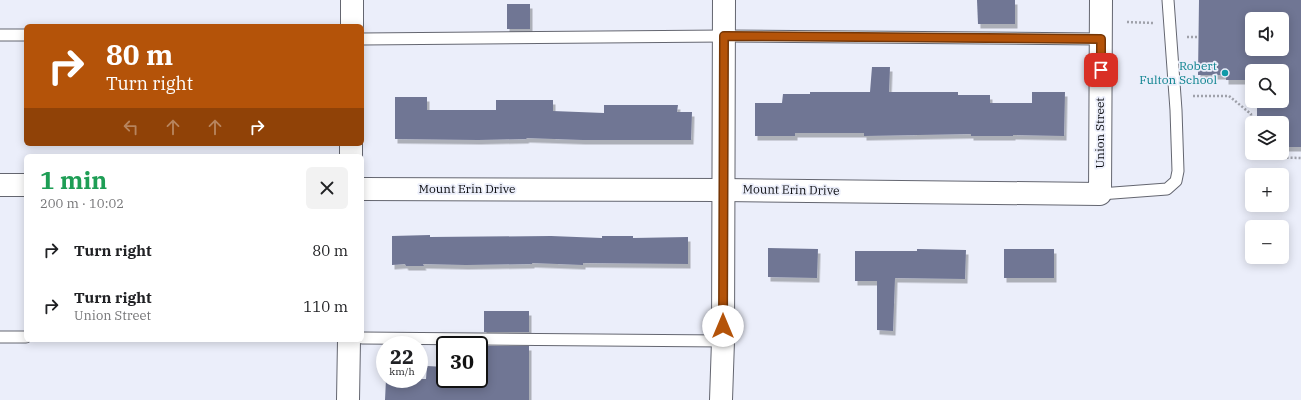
<!DOCTYPE html>
<html lang="en">
<head>
<meta charset="utf-8">
<style>
	:root { --surface:#fff; --page:#f2f2f2; --text:#202124; --muted:#757577 }
	body { margin:0; font-family:"IBM Plex Serif",serif; background:var(--page); color:var(--text); height:100vh; display:flex; flex-direction:column; font-size:15px; white-space:nowrap }
	* { box-sizing:border-box; margin:0 }
	p { font-size:13px; color:var(--muted) }
	.icon { flex:none; width:22px; height:22px; fill:none; stroke:currentColor; stroke-width:2; stroke-linecap:round; stroke-linejoin:round }
	.map { position:relative; flex:1; overflow:hidden }
	.side { position:absolute; left:24px; top:154px; width:340px; height:188px; display:flex; flex-direction:column; background:var(--surface); border-radius:6px; box-shadow:0 2px 10px #0003 }
	.side>* { flex:none }
	.guide { position:absolute; left:24px; top:24px; width:340px; height:122px; border-radius:6px; box-shadow:0 2px 10px #0003; background:#b45309; color:#fff; overflow:hidden }
	.fabs { position:absolute; left:1245px; top:12px; display:grid; gap:8px }
	.fabs a { display:grid; place-items:center; width:44px; height:44px; border-radius:6px; background:var(--surface); box-shadow:0 2px 10px #0003; font-size:20px }
	.speed { position:absolute; left:376px; top:336px; display:flex; gap:8px; font-size:20px; font-weight:700; text-align:center }
	.speed>* { display:grid; place-content:center; width:52px; height:52px; border-radius:50%; background:var(--surface); box-shadow:0 2px 10px #0003; line-height:1 }
	.speed small { font-size:10px; font-weight:400 }
	.speed .limit { border:2px solid #111; border-radius:6px; background:#fff; color:#111 }
	.pin { position:absolute; display:grid; place-items:center; width:34px; height:34px; color:#fff; margin:-17px; border-radius:8px; box-shadow:0 2px 6px #0006 }
	.me { position:absolute; width:44px; margin:-22px; rotate:0deg; stroke-linejoin:round; filter:drop-shadow(0 0 3px #0008) }
	.turn { display:flex; align-items:center; gap:14px; height:84px; padding:0 16px; font-size:18px }
	.turn .icon { width:52px; height:52px; stroke-width:2.5 }
	.turn b { display:block; font-size:28px; line-height:34px }
	.lanes { display:flex; align-items:center; height:38px; padding:0 16px; background:#0003; justify-content:center; gap:20px; direction:ltr }
	.lanes .off { opacity:.35 }
	.round { display:grid; place-items:center; flex:none; width:42px; height:42px; border-radius:6px; background:var(--page) }
	.head { display:flex; align-items:center; justify-content:space-between; height:68px; padding:0 16px }
	h1 { font-size:24px; font-weight:700; line-height:30px; color:#1e9e55 }
	ul { padding:0; list-style:none }
	li { display:flex; align-items:center; gap:12px; height:56px; padding:0 16px }
	li div { flex:1 }
	li b { display:block; font-size:15px }
	li em { font-style:normal }
	.map>svg:first-child { display:block }
	.building { fill:#707694; fill-rule:evenodd; filter:url(#shadow) }
	.lines { fill:none; stroke-linecap:round; stroke-linejoin:round }
	.lane-casing { stroke:#646670; stroke-width:13 }
	.street-casing { stroke:#646670; stroke-width:24 }
	.path { stroke:#9fa1aa; stroke-width:2.5; stroke-dasharray:2 2; stroke-linecap:butt }
	.lane { stroke:#fff; stroke-width:11 }
	.street { stroke:#fff; stroke-width:22 }
	.route-casing { stroke:#753606; stroke-width:10 }
	.route { stroke:#b45309; stroke-width:7 }
	.culture-dot { fill:#0f9aa8; stroke:#ebeefa; stroke-width:1.5 }
	.labels { text-anchor:middle; stroke-width:3.5; stroke-linejoin:round; paint-order:stroke }
	.culture-label { font-size:12px; fill:#0d838f; stroke:#ebeefa; text-anchor:end }
	.street-label { font-size:12px; fill:#0c0d10; stroke:#ebeefa }
</style>
</head>
<body>
<div class="map">
<svg width="1301" height="400" viewBox="0 0 1301 400">
	<defs>
		<filter id="shadow"><feDropShadow dx="2.5" dy="4.5" stdDeviation="0" flood-color="#0004"/></filter>
	</defs>
	<rect width="100%" height="100%" fill="#ebeefa"/>
	<!-- building -->
	<g class="building">
		<polygon points="977,0 1015,0 1015,24 978,24"/>
		<path d="M1199,0h102v147h-19v-24h-25v-22h25v-30h-30v9h-26v-5h-28zM1252,19h30v30h-30z"/>
		<rect x="507" y="4" width="23" height="25"/>
		<polygon points="872,67 890,67 889,92 958,92 958,95 990,95 990,103 1032,103 1032,92 1065,92 1064,136 1013,135 1013,136 971,136 971,134 864,136 864,133 795,133 795,136 755,136 755,103 782,103 783,94 810,94 810,92 870,92"/>
		<polygon points="395,97 427,97 427,110 496,110 496,100 553,100 553,111 604,113 604,105 678,105 677,112 692,112 691,140 583,140 526,138 527,139 478,140 395,139"/>
		<polygon points="430,235 430,237 551,236 602,238 602,236 633,236 633,238 688,237 688,264 583,263 583,265 532,263 532,264 466,265 423,264 424,266 406,266 405,264 392,265 392,236"/>
		<polygon points="768,248 818,249 817,278 768,277"/>
		<polygon points="917,249 966,250 965,279 895,278 893,331 877,330 877,281 855,281 855,251 917,251"/>
		<rect x="1004" y="249" width="50" height="29"/>
		<rect x="484" y="311" width="45" height="21"/>
		<polygon points="484,346 529,346 529,400 385,400 386,379 426,379 427,366 445,367 445,379 484,379"/>
	</g>
	<g class="lines">
		<!-- lane casing -->
		<g class="lane-casing">
			<g id="lane">
				<polyline points="0,35 26,35"/>
				<polyline points="362,39 724,36 1101,39"/>
				<polyline points="1100,194 1167,189 1176,181 1178,171 1176,110 1168,0"/>
				<polyline points="0,337 26,337"/>
				<polyline points="362,338 723,341"/>
			</g>
		</g>
		<!-- street casing -->
		<g class="street-casing">
			<g id="street">
				<polyline points="352,26 352,0"/>
				<polyline points="351,156 351,144"/>
				<polyline points="0,185 26,185"/>
				<polyline points="362,189 723,190 1100,194 1101,0"/>
				<polyline points="348,400 349,340"/>
				<polyline points="721,400 723,341 724,0"/>
			</g>
		</g>
		<!-- path -->
		<g class="path">
			<polyline points="1127,22 1153,23"/>
			<polyline points="1187,37 1199,37"/>
			<polyline points="1193,96 1229,96 1251,114 1250,157 1301,158"/>
		</g>
		<!-- lane -->
		<use href="#lane" class="lane"/>
		<!-- street -->
		<use href="#street" class="street"/>
	</g>
	<g class="lines">
		<!-- route casing -->
		<g class="route-casing">
			<polyline id="route" points="723,326 724,36 1101,39 1101,70"/>
		</g>
		<!-- route -->
		<use href="#route" class="route"/>
	</g>
	<!-- markers -->
	<circle class="culture-dot" cx="1225" cy="73" r="4"/>
	<g class="labels">
		<!-- culture labels -->
		<g class="culture-label">
			<text x="1217" y="70">Robert<tspan x="1217" dy="14">Fulton School</tspan></text>
		</g>
		<!-- street labels -->
		<g class="street-label">
			<text transform="translate(1100 133) rotate(-90)" y="4">Union Street</text>
			<text x="467" y="193">Mount Erin Drive</text>
			<text transform="translate(791 190) rotate(1)" y="4">Mount Erin Drive</text>
		</g>
	</g>
</svg>
<div class="fabs">
<a><svg class="icon" aria-label="sound" viewBox="0 0 24 24"><path d="M4 9h4l5-4v14l-5-4H4zM17 9q2 3 0 6"/></svg></a>
<a><svg class="icon" aria-label="search" viewBox="0 0 24 24"><circle cx="10" cy="10" r="6"/><path d="M15 15l6 6"/></svg></a>
<a><svg class="icon" aria-label="layers" viewBox="0 0 24 24"><path d="M12 4l9 5-9 5-9-5zM3 14l9 5 9-5"/></svg></a>
<a>+</a>
<a>−</a>
</div>
<div class="speed"><div>22<small>km/h</small></div><div class="limit">30</div></div>
<div class="pin" style="left:1101px;top:70px;background:#d93025"><svg class="icon" aria-label="arrive" viewBox="0 0 24 24"><path d="M6 21V4h12l-3 4 3 4H6"/></svg></div>
<svg class="me" style="left:723px;top:326px" viewBox="-20 -20 40 40"><circle r="19" fill="#fff"/><path d="M0-13L10 11 0 6-10 11z" fill="#b45309"/></svg>
<div class="guide">
<div class="turn"><svg class="icon" aria-label="right" viewBox="0 0 24 24"><path d="M7 20v-9h11M14 6l5 5-5 5"/></svg><div><b>80 m</b>Turn right</div></div>
<div class="lanes"><svg class="icon off" aria-label="left" viewBox="0 0 24 24"><path d="M17 20v-9H6M10 6l-5 5 5 5"/></svg><svg class="icon off" aria-label="ahead" viewBox="0 0 24 24"><path d="M12 20V5M6 11l6-6 6 6"/></svg><svg class="icon off" aria-label="ahead" viewBox="0 0 24 24"><path d="M12 20V5M6 11l6-6 6 6"/></svg><svg class="icon" aria-label="right" viewBox="0 0 24 24"><path d="M7 20v-9h11M14 6l5 5-5 5"/></svg></div>
</div>
<section class="side">
<div class="head"><div><h1>1 min</h1><p>200 m · 10:02</p></div><a class="round"><svg class="icon" aria-label="close" viewBox="0 0 24 24"><path d="M6 6l12 12M18 6L6 18"/></svg></a></div>
<ul>
<li><svg class="icon" aria-label="right" viewBox="0 0 24 24"><path d="M7 20v-9h11M14 6l5 5-5 5"/></svg><div><b>Turn right</b></div><em>80 m</em></li>
<li><svg class="icon" aria-label="right" viewBox="0 0 24 24"><path d="M7 20v-9h11M14 6l5 5-5 5"/></svg><div><b>Turn right</b><p>Union Street</p></div><em>110 m</em></li>
</ul>
</section>
</div>
</body>
</html>
